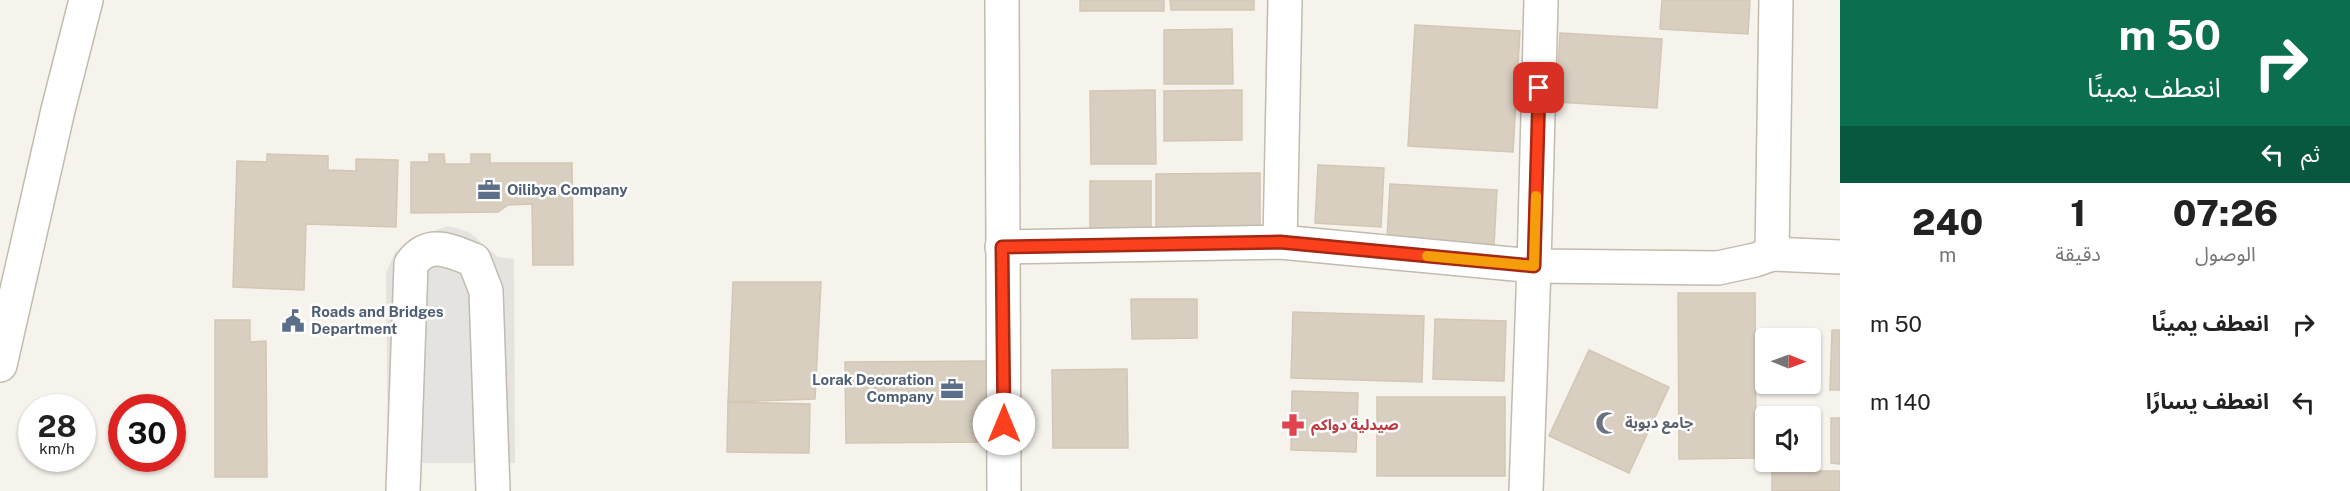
<!DOCTYPE html>
<html lang="ar">
<head>
<meta charset="utf-8">
<style>
	:root { --surface:#fff; --page:#f6f6f6; --text:#222; --muted:#767676 }
	body { margin:0; font-family:"Public Sans","Noto Sans Arabic",sans-serif; background:var(--page); color:var(--text); direction:rtl; height:100vh; display:flex; flex-direction:column; font-size:22px; white-space:nowrap }
	* { box-sizing:border-box; margin:0 }
	p { font-size:20px; color:var(--muted) }
	.icon { flex:none; width:33px; height:33px; fill:none; stroke:currentColor; stroke-width:2; stroke-linecap:round; stroke-linejoin:round }
	.map { position:relative; flex:1; overflow:hidden; direction:ltr }
	.side { display:flex; flex-direction:column; background:var(--surface); width:510px }
	.side>* { flex:none }
	.top-card { background:#0b6e4f; color:#fff; overflow:hidden }
	.needle { width:39px; rotate:91deg }
	.buttons { position:absolute; left:1755px; top:328px; display:grid; gap:12px }
	.buttons a { display:grid; place-items:center; width:66px; height:66px; border-radius:6px; background:var(--surface); box-shadow:0 2px 4px #0004; font-size:30px }
	.speed { position:absolute; left:18px; top:394px; display:flex; gap:12px; font-size:30px; font-weight:700; text-align:center }
	.speed>* { display:grid; place-content:center; width:78px; height:78px; border-radius:50%; background:var(--surface); box-shadow:0 2px 4px #0004; line-height:1 }
	.speed small { font-size:15px; font-weight:400 }
	.speed .limit { border:9px solid #d22; background:#fff; color:#111 }
	.pin { position:absolute; display:grid; place-items:center; width:51px; height:51px; color:#fff; margin:-26px; border-radius:12px; box-shadow:0 3px 9px #0006 }
	.me { position:absolute; width:66px; margin:-33px; rotate:0deg; stroke-linejoin:round; filter:drop-shadow(0 0 4px #0008) }
	.turn { display:flex; align-items:center; gap:21px; height:126px; padding:0 30px; font-size:27px }
	.turn .icon { width:78px; height:78px; stroke-width:2.5 }
	.turn b { display:block; font-size:42px; line-height:51px }
	.then { display:flex; align-items:center; height:57px; padding:0 30px; background:#0003; gap:12px; font-size:22px }
	.eta { display:flex; justify-content:space-evenly; align-items:center; height:102px; text-align:center }
	.eta b { font-size:36px; font-weight:800; line-height:42px }
	ul { padding:0; list-style:none }
	li { display:flex; align-items:center; gap:18px; height:78px; padding:0 30px }
	li div { flex:1 }
	li b { display:block; font-size:22px }
	li em { font-style:normal }
	main { display:flex; flex:1; min-height:0 }
	.map>svg:first-child { display:block }
	.parking { fill:#e5e3e0 }
	.building { fill:#d8cfc1; stroke:#d3c7b4; stroke-width:1.5 }
	.lines { fill:none; stroke-linecap:round; stroke-linejoin:round }
	.minor-casing { stroke:#c2bbae; stroke-width:36 }
	.minor { stroke:#fff; stroke-width:33 }
	.route-casing { stroke:#a42913; stroke-width:15 }
	.route { stroke:#fc3f1d; stroke-width:10 }
	.slow { stroke:#f59e0b; stroke-width:10 }
	.labels { text-anchor:middle; stroke-width:5; stroke-linejoin:round; paint-order:stroke }
	.service-label { font-size:15px; font-weight:bold; fill:#4e5e75; stroke:#fff; text-anchor:start }
	.worship-label { font-size:15px; font-weight:bold; fill:#5b616d; stroke:#fff; text-anchor:start }
	.health-label { font-size:15px; font-weight:bold; fill:#be3a42; stroke:#fff; text-anchor:start }
</style>
</head>
<body>
<main>
<section class="side">
<div class="top-card">
<div class="turn"><svg class="icon" aria-label="right" viewBox="0 0 24 24"><path d="M7 20v-9h11M14 6l5 5-5 5"/></svg><div><b>50 m</b>انعطف يمينًا</div></div>
<div class="then">ثم<svg class="icon" aria-label="left" viewBox="0 0 24 24"><path d="M17 20v-9H6M10 6l-5 5 5 5"/></svg></div>
</div>
<div class="eta">
<div><b>07:26</b><p>الوصول</p></div>
<div><b>1</b><p>دقيقة</p></div>
<div><b>240</b><p>m</p></div>
</div>
<ul>
<li><svg class="icon" aria-label="right" viewBox="0 0 24 24"><path d="M7 20v-9h11M14 6l5 5-5 5"/></svg><div><b>انعطف يمينًا</b></div><em>50 m</em></li>
<li><svg class="icon" aria-label="left" viewBox="0 0 24 24"><path d="M17 20v-9H6M10 6l-5 5 5 5"/></svg><div><b>انعطف يسارًا</b></div><em>140 m</em></li>
</ul>
</section>
<div class="map">
<svg width="1840" height="491" viewBox="0 0 1840 491">
	<rect width="100%" height="100%" fill="#f6f3ec"/>
	<!-- parking -->
	<polygon class="parking" points="448,226 469,232 498,257 514,259 515,463 388,463 386,273 395,253 409,240"/>
	<!-- building -->
	<g class="building">
		<rect x="1080" y="0" width="84" height="11"/>
		<polygon points="1170,0 1254,0 1254,10 1171,10"/>
		<polygon points="1662,0 1750,0 1748,34 1660,29"/>
		<polygon points="1415,25 1520,31 1513,152 1408,146"/>
		<polygon points="1232,29 1233,84 1164,84 1164,30"/>
		<polygon points="1560,33 1662,39 1657,108 1556,102"/>
		<polygon points="1155,90 1156,164 1091,164 1090,91"/>
		<polygon points="1242,90 1242,140 1164,141 1164,91"/>
		<polygon points="267,154 328,156 328,170 356,171 356,159 398,160 396,227 306,224 304,290 233,287 237,161 267,162"/>
		<polygon points="429,154 444,154 445,164 471,164 471,154 490,154 490,163 572,163 573,265 533,265 532,204 508,205 498,212 411,213 411,162 429,162"/>
		<polygon points="1318,165 1384,168 1381,227 1315,223"/>
		<polygon points="1260,173 1260,231 1156,232 1156,174"/>
		<rect x="1090" y="181" width="61" height="51"/>
		<polygon points="1390,184 1497,190 1494,245 1387,238"/>
		<polygon points="733,282 821,282 815,399 728,402"/>
		<polygon points="1678,293 1755,293 1756,458 1679,459"/>
		<polygon points="1131,299 1197,299 1197,338 1132,339"/>
		<polygon points="1293,312 1424,316 1422,382 1291,378"/>
		<polygon points="1435,319 1506,321 1504,381 1433,379"/>
		<polygon points="215,320 250,320 250,342 266,341 267,477 215,477"/>
		<polygon points="1832,330 1840,330 1840,390 1830,390"/>
		<polygon points="1589,350 1669,387 1629,473 1549,436"/>
		<polygon points="994,361 994,442 846,443 845,362"/>
		<polygon points="1127,369 1128,448 1053,448 1052,370"/>
		<polygon points="1292,391 1358,393 1356,452 1291,450"/>
		<rect x="1377" y="397" width="128" height="79"/>
		<polygon points="728,402 810,404 809,453 727,452"/>
		<polygon points="1831,418 1840,418 1840,464 1831,463"/>
		<polygon points="1761,419 1766,419 1766,462 1806,462 1806,466 1761,466"/>
		<rect x="1772" y="471" width="68" height="20"/>
	</g>
	<g class="lines">
		<!-- minor casing -->
		<g class="minor-casing">
			<g id="minor">
				<polyline points="1002,0 1004,491"/>
				<polyline points="1541,0 1534,266 1718,268 1755,260 1772,254 1776,0"/>
				<polyline points="1280,242 1285,0"/>
				<polyline points="1002,247 1280,242 1534,266 1526,491"/>
				<polyline points="1772,254 1840,257"/>
				<polyline points="0,365 58,110 86,0"/>
				<path d="M403,491l8,-227c18,-25 39,-13 63,-4l12,31 7,200"/>
			</g>
		</g>
		<!-- minor -->
		<use href="#minor" class="minor"/>
	</g>
	<g class="lines">
		<!-- route casing -->
		<g class="route-casing">
			<polyline id="route" points="1004,424 1002,247 1280,242 1534,266 1539,88"/>
		</g>
		<!-- route -->
		<use href="#route" class="route"/>
		<!-- slow -->
		<polyline class="slow" points="1427,256 1534,266 1536,196"/>
	</g>
	<!-- icons -->
	<defs>
		<g id="office-bare" transform="scale(1.8)"><path d="M-6-3h4V-5.5h4V-3h4V5H-6ZM-1-4.5V-3h2v-1.5ZM-6 0V1H6V0Z" fill="#5c6f8a" stroke="#fff" stroke-width="2.5" paint-order="stroke"/></g>
		<g id="civic-bare" transform="scale(1.8)"><path d="M-.6-6.5H3V-4.5H.6V-3L4-1V1h2V6H-6V1h2V-1L-.6-3ZM-1.2 2.5V6h2.4V2.5Z" fill="#5c6f8a" stroke="#fff" stroke-width="2.5" paint-order="stroke"/></g>
		<g id="mosque-bare" transform="scale(1.8)"><path d="M3.5-4.9A6 6 0 1 0 3.5 4.9A5 5 0 1 1 3.5-4.9Z" fill="#6b7280" stroke="#fff" stroke-width="2.5" paint-order="stroke"/></g>
		<g id="pharmacy-bare" transform="scale(1.8)"><path d="M-2-6h4v4h4v4h-4v4h-4v-4h-4v-4h4Z" fill="#e0444e" stroke="#fff" stroke-width="2.5" paint-order="stroke"/></g>
	</defs>
	<g fill-rule="evenodd">
		<use href="#office-bare" x="489" y="190"/>
		<use href="#civic-bare" x="293" y="321"/>
		<use href="#office-bare" x="952" y="389"/>
		<use href="#mosque-bare" x="1607" y="423"/>
		<use href="#pharmacy-bare" x="1293" y="425"/>
	</g>
	<g class="labels">
		<!-- service labels -->
		<g class="service-label">
			<text x="507" y="195">Oilibya Company</text>
			<text x="311" y="317">Roads and Bridges<tspan x="311" dy="17">Department</tspan></text>
			<text x="934" y="385" text-anchor="end">Lorak Decoration<tspan x="934" dy="17">Company</tspan></text>
		</g>
		<!-- worship labels -->
		<g class="worship-label">
			<text x="1625" y="428">جامع دبوبة</text>
		</g>
		<!-- health labels -->
		<g class="health-label">
			<text x="1311" y="430">صيدلية دواكم</text>
		</g>
	</g>
</svg>
<div class="buttons">
<a><svg class="needle" viewBox="-14 -14 28 28"><path d="M0-13l5 13h-10z" fill="#e53935"/><path d="M0 13l5-13h-10z" fill="#767676"/></svg></a>
<a><svg class="icon" aria-label="sound" viewBox="0 0 24 24"><path d="M4 9h4l5-4v14l-5-4H4zM17 9q2 3 0 6"/></svg></a>
</div>
<div class="speed"><div>28<small>km/h</small></div><div class="limit">30</div></div>
<div class="pin" style="left:1539px;top:88px;background:#d93025"><svg class="icon" aria-label="arrive" viewBox="0 0 24 24"><path d="M6 21V4h12l-3 4 3 4H6"/></svg></div>
<svg class="me" style="left:1004px;top:424px" viewBox="-20 -20 40 40"><circle r="19" fill="#fff"/><path d="M0-13L10 11 0 6-10 11z" fill="#fc3f1d"/></svg>
</div>
</main>
</body>
</html>
